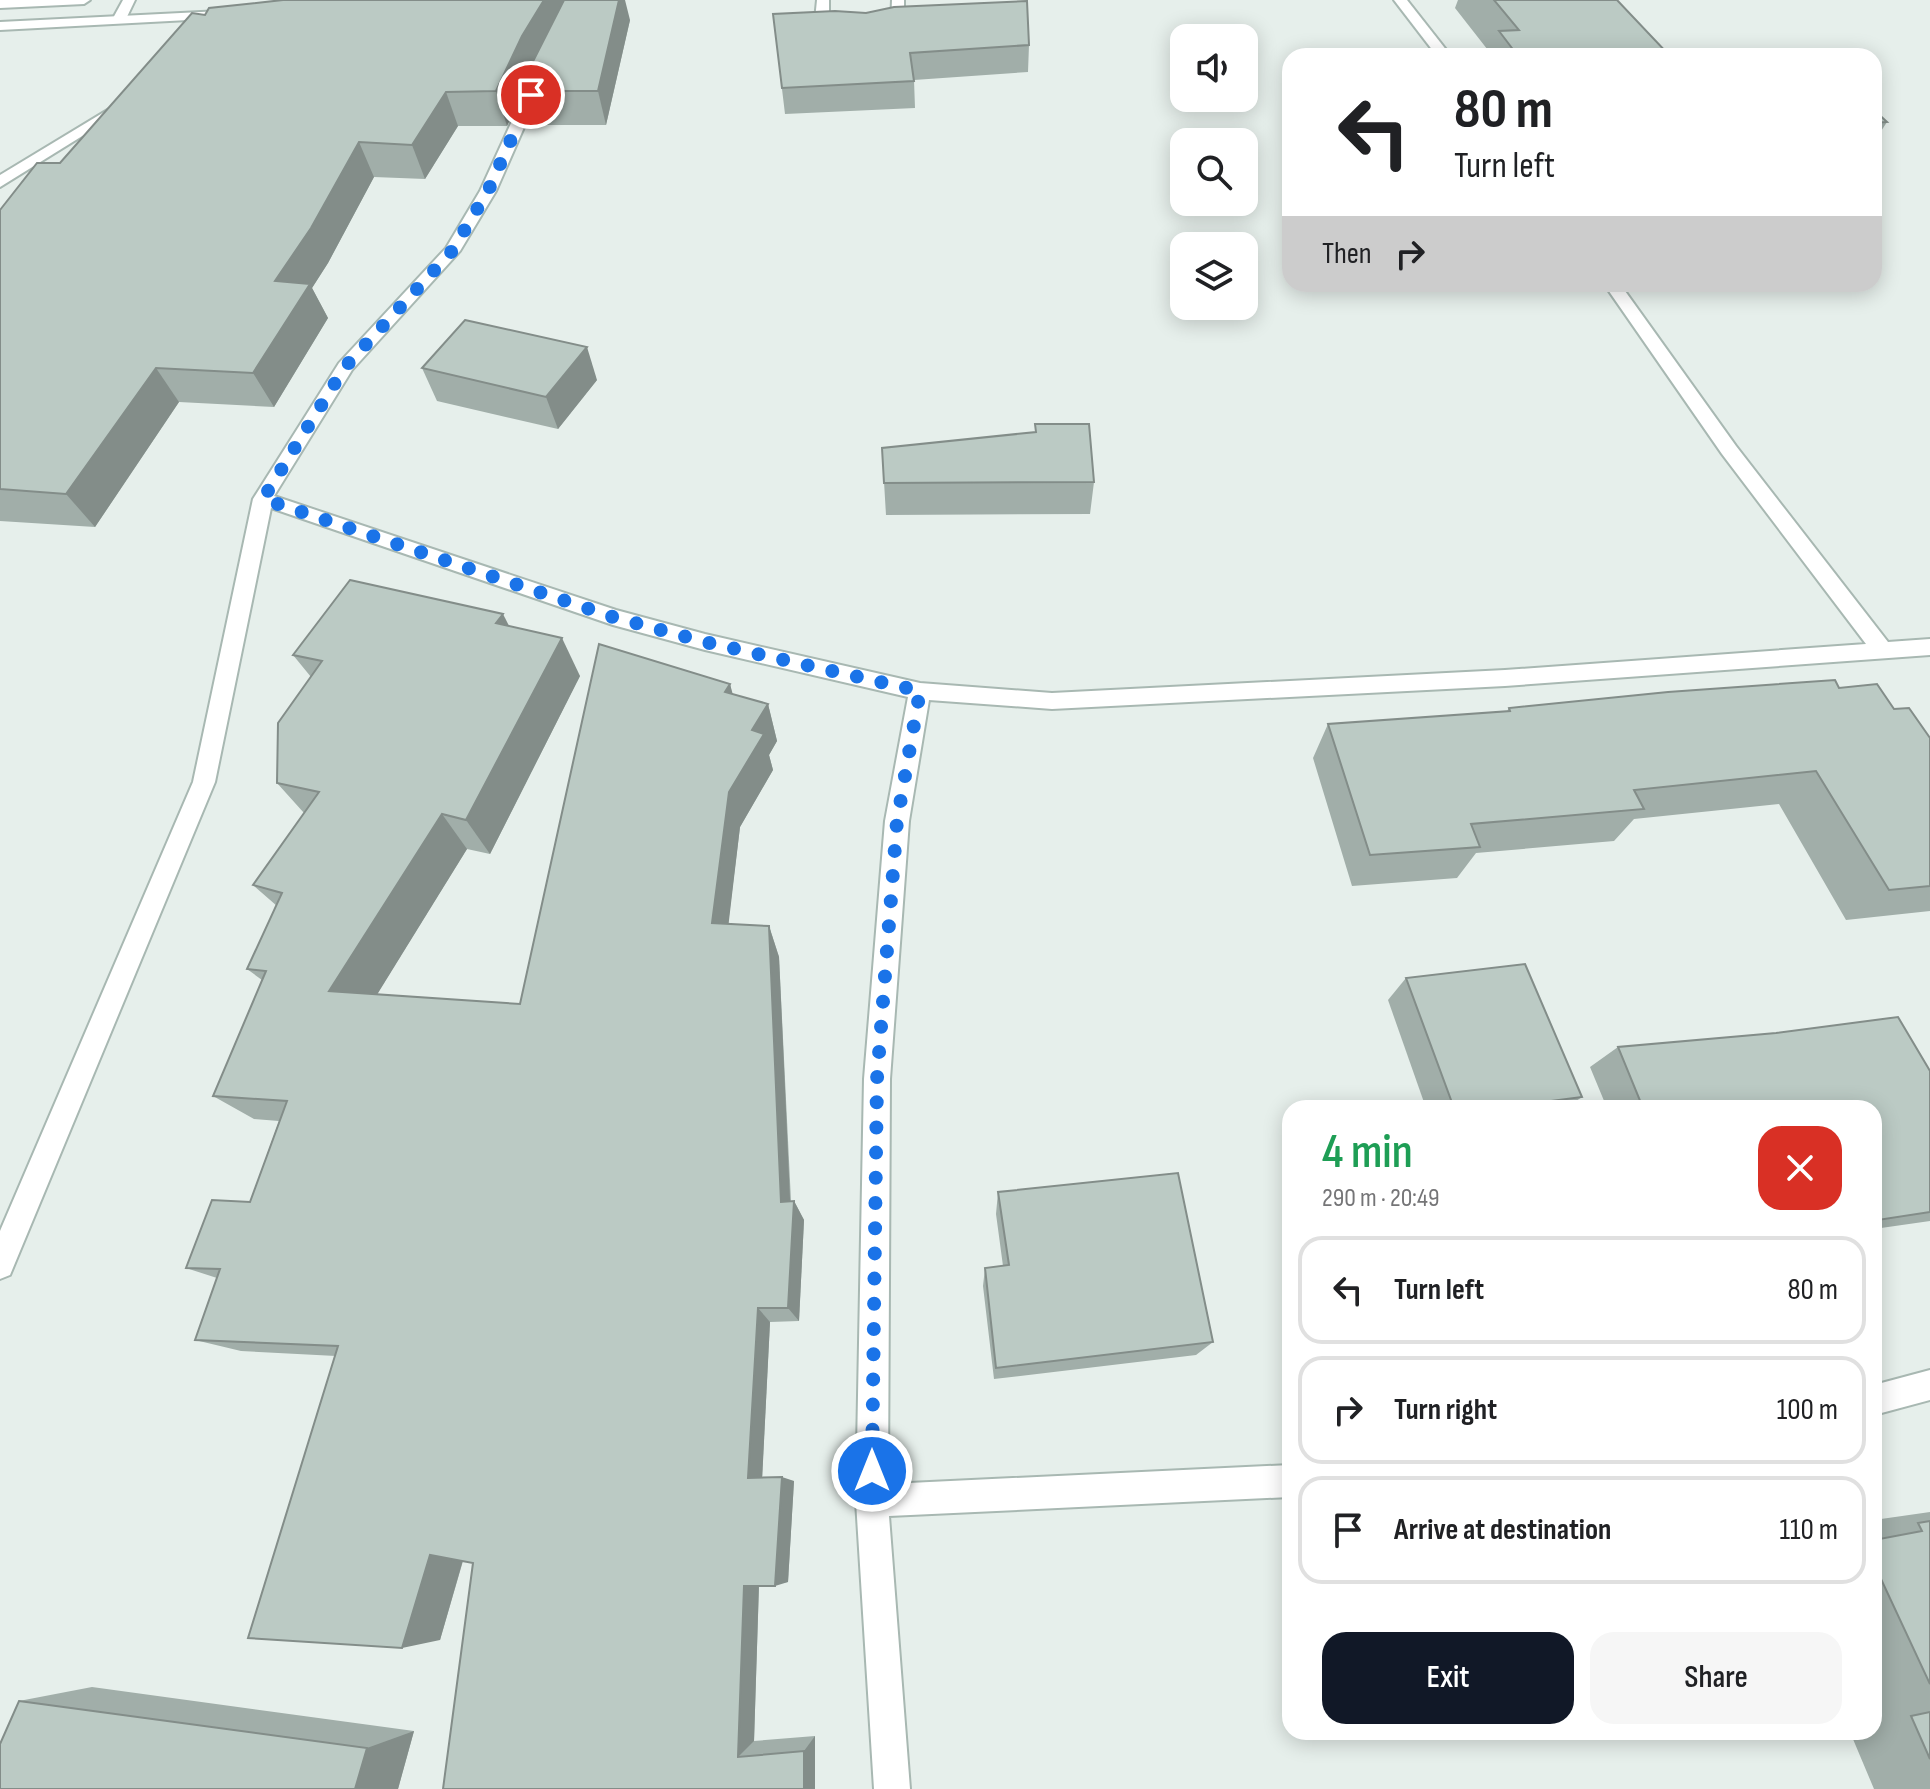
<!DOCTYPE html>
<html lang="en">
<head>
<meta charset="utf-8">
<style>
	:root { --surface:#fff; --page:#f6f6f6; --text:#202124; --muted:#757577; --line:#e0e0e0; --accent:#111827 }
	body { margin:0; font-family:"Sofia Sans Condensed",sans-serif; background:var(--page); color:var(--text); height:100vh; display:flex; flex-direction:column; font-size:30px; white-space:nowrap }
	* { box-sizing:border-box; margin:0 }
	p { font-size:26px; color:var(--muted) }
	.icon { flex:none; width:44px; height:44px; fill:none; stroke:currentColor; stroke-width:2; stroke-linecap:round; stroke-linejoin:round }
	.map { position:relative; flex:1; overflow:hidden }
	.panel { position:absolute; left:1282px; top:1100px; width:600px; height:640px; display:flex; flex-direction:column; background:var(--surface); border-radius:24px; box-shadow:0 4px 20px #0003 }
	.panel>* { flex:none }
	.top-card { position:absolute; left:1282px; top:48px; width:600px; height:244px; border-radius:24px; box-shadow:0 4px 20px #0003; background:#fff; color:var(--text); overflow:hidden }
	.tools { position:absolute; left:1170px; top:24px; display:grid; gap:16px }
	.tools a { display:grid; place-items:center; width:88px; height:88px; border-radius:16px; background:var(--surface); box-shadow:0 4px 20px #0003; font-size:40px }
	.pin { position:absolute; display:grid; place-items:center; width:68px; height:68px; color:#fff; margin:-34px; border:4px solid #fff; border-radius:50%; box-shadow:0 2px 8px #0007 }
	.me { position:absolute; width:88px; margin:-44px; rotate:0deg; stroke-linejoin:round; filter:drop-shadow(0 0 6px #0008) }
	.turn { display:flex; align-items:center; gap:28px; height:168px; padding:0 40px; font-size:36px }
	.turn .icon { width:104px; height:104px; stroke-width:2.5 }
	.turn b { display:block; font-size:56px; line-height:68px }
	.then { display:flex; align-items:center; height:76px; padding:0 40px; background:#0003; gap:16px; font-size:30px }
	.round { display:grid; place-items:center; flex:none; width:84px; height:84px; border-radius:24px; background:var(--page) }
	.headline { display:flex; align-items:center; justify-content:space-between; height:136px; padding:0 40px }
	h1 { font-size:48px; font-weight:600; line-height:60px; color:#1e9e55 }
	.primary-button { display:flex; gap:16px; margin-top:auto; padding:16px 40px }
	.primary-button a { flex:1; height:92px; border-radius:24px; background:var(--accent); color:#fff; font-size:32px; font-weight:600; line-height:92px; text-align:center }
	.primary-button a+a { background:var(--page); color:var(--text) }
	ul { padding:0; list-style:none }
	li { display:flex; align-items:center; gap:24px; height:108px; margin:0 16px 12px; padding:0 24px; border:4px solid var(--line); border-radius:24px }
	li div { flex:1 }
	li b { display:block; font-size:30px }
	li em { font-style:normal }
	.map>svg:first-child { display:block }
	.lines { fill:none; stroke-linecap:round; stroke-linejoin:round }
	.service-casing { stroke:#a8b8b2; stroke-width:4 }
	.minor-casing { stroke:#a8b8b2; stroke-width:4 }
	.tertiary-casing { stroke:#a8b8b2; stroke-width:4 }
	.service { fill:#fff; fill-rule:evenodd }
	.minor { fill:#fff; fill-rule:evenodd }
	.tertiary { fill:#fff; fill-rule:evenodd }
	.wall { fill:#a1aea9 }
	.shaded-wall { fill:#838d89 }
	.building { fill:#bbcac4; stroke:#838d89; stroke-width:2 }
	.route { stroke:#1a73e8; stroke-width:14; stroke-dasharray:0 25.2 }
</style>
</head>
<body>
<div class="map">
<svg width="1930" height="1789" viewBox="0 0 1930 1789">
	<rect width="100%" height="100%" fill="#e6efeb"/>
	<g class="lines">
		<!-- service casing -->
		<g class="service-casing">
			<g id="service">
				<polygon points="817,0 829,0 829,20 834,27 843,28 843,34 825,33 815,20"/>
				<polygon points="892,0 904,0 904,25 888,32 878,32 878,26 891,23"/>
			</g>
		</g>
		<!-- minor casing -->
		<g class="minor-casing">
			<g id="minor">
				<polygon points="123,0 135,0 124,23 114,23 112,20"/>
				<polygon points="1394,0 1407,0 1451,56 1437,56"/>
				<polygon points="536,80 543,84 496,191 460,251 352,370 274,496 616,610 705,634 920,683 1052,693 1505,670 1866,644 1722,454 1604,284 1620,284 1736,446 1888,642 1930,639 1930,655 1505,686 1052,709 929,700 909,821 890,1079 888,1484 1290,1465 1290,1497 889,1516 910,1789 874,1789 856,1501 864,1079 885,821 908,697 705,650 613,625 271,508 215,782 10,1275 0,1279 0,1231 193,782 253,499 339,363 446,248 480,191 529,84"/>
				<polygon points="124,100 129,101 129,107 0,187 0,175"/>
				<polygon points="1930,1370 1930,1400 1874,1415 1874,1385"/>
			</g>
		</g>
		<!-- tertiary casing -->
		<g class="tertiary-casing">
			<g id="tertiary">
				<polygon points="0,0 90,0 84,4 0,8"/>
				<polygon points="221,11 227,15 226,18 0,30 0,22"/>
			</g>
		</g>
		<!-- service -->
		<use href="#service" class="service"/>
		<!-- minor -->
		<use href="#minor" class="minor"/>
		<!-- tertiary -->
		<use href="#tertiary" class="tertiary"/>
	</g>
	<!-- wall -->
	<g class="wall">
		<polygon points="1458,0 1494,0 1670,56 1490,56 1491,54 1455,8"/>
		<polygon points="773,14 1029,45 1028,72 914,80 915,108 785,114"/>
		<polygon points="205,15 630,20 606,125 528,125 520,98 507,126 458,126 425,179 374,177 328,263 312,288 328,318 274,407 179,402 95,527 0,521 0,210 60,163"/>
		<polygon points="1874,110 1887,122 1874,142"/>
		<polygon points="422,368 597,380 558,429 437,401"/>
		<polygon points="1035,424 1094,482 1090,514 886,515 882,448 1035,432"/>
		<polygon points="509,626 580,676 490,854 467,849 377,994 520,1004 730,684 732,694 768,704 777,741 769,755 773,770 740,827 728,924 769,926 779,957 791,1201 794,1201 804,1220 799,1321 770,1322 762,1478 794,1481 788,1582 759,1586 754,1741 815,1736 815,1789 443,1789 473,1563 463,1561 440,1640 336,1356 241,1351 195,1340 217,1278 186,1268 250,1202 279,1121 254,1119 213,1096 262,980 247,969 277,906 253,885 304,813 277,783 311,677 293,655"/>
		<polygon points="1839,688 1894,709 1930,738 1930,911 1846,920 1779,804 1634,819 1614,841 1476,853 1457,878 1352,886 1313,758 1328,724 1507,711 1509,708"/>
		<polygon points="1406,978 1582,1097 1566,1108 1426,1108 1388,1000"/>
		<polygon points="1618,1047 1930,1071 1930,1221 1874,1229 1874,1108 1607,1108 1590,1067"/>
		<polygon points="998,1192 1213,1342 1196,1355 994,1379 983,1286 985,1268 1003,1266 996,1214"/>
		<polygon points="1930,1512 1930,1789 1874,1789 1850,1732 1874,1732 1874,1520"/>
		<polygon points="92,1687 414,1731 398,1789 0,1789 19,1701"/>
	</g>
	<!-- shaded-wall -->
	<g class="shaded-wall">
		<polygon points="544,0 572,0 518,91 520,98 507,126 496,91 522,36"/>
		<polygon points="619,0 625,0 630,20 606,125 598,91"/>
		<polygon points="446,92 458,126 425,179 412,145"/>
		<polygon points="359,142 374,177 328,263 312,288 328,318 274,407 253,373 275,281"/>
		<polygon points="587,347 597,380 558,429 546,397"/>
		<polygon points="156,368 179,402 95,527 66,494"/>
		<polygon points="503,614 523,653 496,623"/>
		<polygon points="562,638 580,676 490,854 466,820"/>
		<polygon points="730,684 740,721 725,692"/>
		<polygon points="768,704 777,741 769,755 773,770 740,827 725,954 712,923 729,792 752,730"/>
		<polygon points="442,814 467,849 362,1019 329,991"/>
		<polygon points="769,926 779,957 791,1220 781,1202"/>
		<polygon points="794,1201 804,1220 799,1321 788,1308"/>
		<polygon points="758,1308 770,1322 762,1481 748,1478"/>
		<polygon points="782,1477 794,1481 788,1582 775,1586"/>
		<polygon points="465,1553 440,1640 402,1648 430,1555"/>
		<polygon points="759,1583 754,1741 738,1757 744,1586"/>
		<polygon points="414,1731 398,1789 355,1789 367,1748"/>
		<polygon points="815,1736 815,1789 804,1789 804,1751"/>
	</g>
	<!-- building -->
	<g class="building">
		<polygon points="283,0 544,0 522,36 496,91 446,92 412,145 359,142 311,228 275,281 310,284 253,373 156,368 66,494 0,489 0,210 37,163 60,163 192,13 205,15 209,8"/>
		<polygon points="564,0 619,0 598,91 518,91"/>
		<polygon points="1494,0 1617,0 1670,56 1518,56 1499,31 1519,30"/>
		<polygon points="1027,1 1029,45 910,53 914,81 782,88 773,14 835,11 866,13 894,7"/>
		<polygon points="1874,110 1887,122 1874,123"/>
		<polygon points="465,320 587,347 546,397 422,368"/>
		<polygon points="1035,424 1089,424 1094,482 884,483 882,448 1036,432"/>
		<polygon points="350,580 503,614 496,623 562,638 466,820 442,814 329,991 520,1004 599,644 730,684 725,692 768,704 752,730 764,734 729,792 712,923 769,926 781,1202 794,1201 788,1308 758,1308 748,1478 782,1477 775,1586 744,1586 738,1757 804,1751 804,1789 443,1789 473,1563 430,1555 402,1648 248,1638 338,1346 195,1340 220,1269 186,1268 212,1200 250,1202 287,1101 213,1096 266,971 247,969 282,893 253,885 319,792 277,783 278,723 322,661 293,655"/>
		<polygon points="1835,680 1839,688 1877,684 1894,709 1909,708 1930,738 1930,886 1889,890 1816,771 1634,790 1644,809 1471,824 1480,847 1370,855 1328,724 1510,711 1509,708 1668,692"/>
		<polygon points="1525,964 1582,1097 1496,1108 1454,1108 1406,978"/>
		<polygon points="1898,1017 1930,1071 1930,1212 1878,1220 1874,1212 1874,1108 1643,1108 1618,1047 1776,1033"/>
		<polygon points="1178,1173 1213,1342 996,1368 985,1268 1009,1265 998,1192"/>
		<polygon points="1930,1521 1930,1684 1874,1564 1874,1540 1922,1531 1918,1523"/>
		<polygon points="19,1701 367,1748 355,1789 0,1789 0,1744"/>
		<polygon points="1930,1712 1930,1759 1911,1716"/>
	</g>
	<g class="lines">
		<!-- route -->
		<polyline class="route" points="531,95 488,191 452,251 345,367 263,499 613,617 705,642 920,691 897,821 877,1079 872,1471"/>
	</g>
</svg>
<div class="tools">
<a><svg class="icon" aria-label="sound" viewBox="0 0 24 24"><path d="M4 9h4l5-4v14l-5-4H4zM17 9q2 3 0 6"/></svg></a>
<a><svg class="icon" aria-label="search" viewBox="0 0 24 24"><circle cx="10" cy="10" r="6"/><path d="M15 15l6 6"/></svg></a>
<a><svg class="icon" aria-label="layers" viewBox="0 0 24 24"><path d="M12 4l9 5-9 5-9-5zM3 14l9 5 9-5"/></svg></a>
</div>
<div class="pin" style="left:531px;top:95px;background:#d93025"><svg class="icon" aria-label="arrive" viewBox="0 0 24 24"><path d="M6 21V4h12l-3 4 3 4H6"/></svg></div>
<svg class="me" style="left:872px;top:1471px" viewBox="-20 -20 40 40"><circle r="17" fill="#1a73e8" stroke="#fff" stroke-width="3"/><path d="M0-11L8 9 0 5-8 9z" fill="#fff"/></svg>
<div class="top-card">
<div class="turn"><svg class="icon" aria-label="left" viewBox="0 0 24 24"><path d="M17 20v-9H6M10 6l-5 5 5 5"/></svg><div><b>80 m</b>Turn left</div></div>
<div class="then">Then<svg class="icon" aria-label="right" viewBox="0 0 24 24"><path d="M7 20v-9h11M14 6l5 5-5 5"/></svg></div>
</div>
<section class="panel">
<div class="headline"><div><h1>4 min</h1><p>290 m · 20:49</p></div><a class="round" style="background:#d93025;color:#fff"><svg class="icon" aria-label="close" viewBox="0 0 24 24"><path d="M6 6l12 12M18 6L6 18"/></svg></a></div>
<ul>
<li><svg class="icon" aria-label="left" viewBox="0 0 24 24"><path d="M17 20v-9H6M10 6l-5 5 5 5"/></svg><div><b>Turn left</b></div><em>80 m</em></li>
<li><svg class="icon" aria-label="right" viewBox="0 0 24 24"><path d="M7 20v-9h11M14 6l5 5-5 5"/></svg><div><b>Turn right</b></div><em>100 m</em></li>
<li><svg class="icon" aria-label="arrive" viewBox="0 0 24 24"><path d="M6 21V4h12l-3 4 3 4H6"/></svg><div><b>Arrive at destination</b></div><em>110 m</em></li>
</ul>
<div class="primary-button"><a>Exit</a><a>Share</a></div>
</section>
</div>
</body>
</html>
